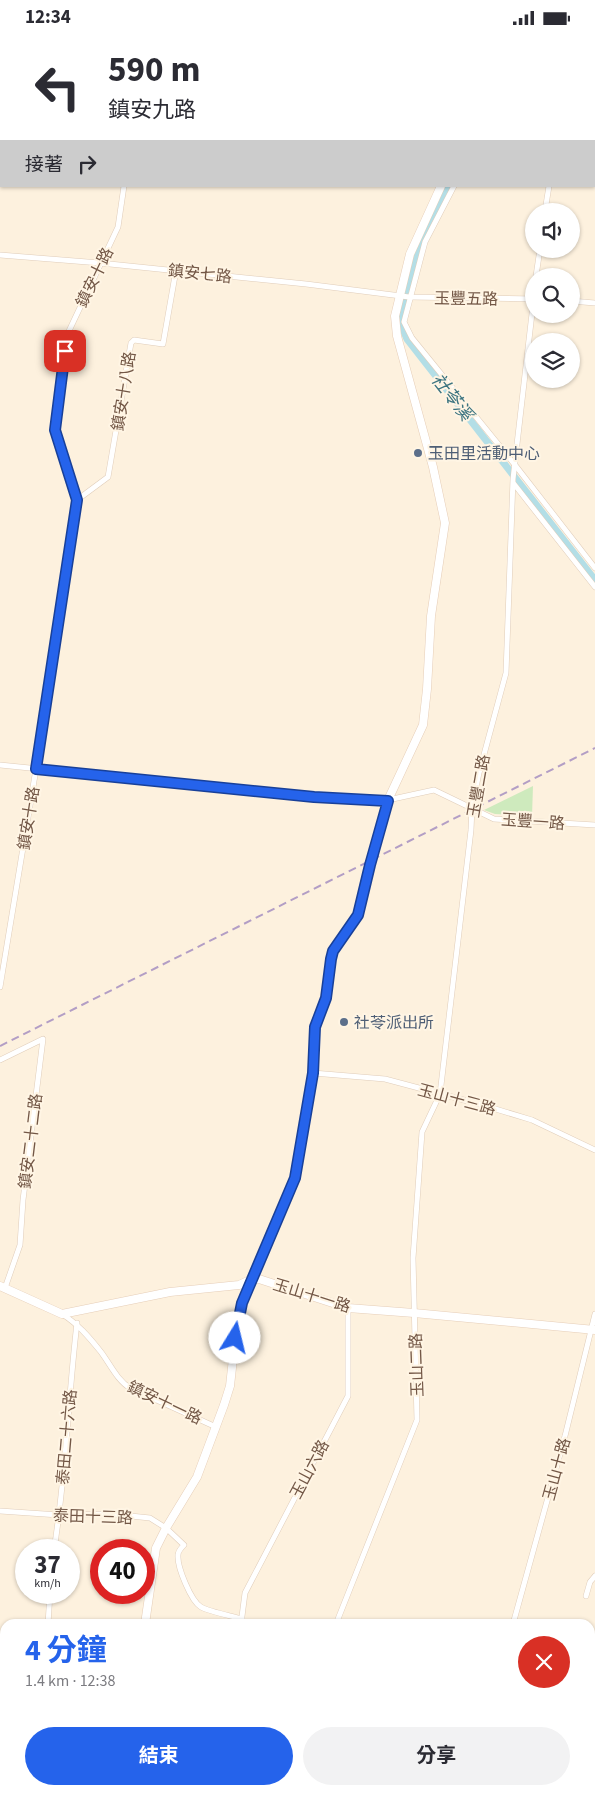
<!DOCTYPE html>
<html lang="zh-TW">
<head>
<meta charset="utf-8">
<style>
	:root { --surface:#fff; --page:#f2f2f3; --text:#2b2b33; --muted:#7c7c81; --accent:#2563eb }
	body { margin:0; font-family:"Source Sans 3","Noto Sans TC",sans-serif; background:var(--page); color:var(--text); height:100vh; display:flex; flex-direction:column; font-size:19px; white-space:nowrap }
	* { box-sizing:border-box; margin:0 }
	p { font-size:16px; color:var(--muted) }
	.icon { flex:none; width:28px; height:28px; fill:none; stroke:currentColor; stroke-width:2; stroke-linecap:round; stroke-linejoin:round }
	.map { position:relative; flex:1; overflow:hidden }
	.sheet { position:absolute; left:0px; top:1584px; width:595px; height:176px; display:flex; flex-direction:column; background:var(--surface); border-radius:15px 15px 0 0; box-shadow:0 1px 4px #0004 }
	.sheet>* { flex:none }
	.banner { position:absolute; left:0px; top:0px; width:595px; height:152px; box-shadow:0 1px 4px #0004; background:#fff; color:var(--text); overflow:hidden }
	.buttons { position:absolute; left:525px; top:168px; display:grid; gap:10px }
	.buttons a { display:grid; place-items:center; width:55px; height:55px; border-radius:50%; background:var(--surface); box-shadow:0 1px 4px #0004; font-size:25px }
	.speed { position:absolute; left:15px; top:1504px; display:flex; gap:10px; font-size:25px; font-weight:700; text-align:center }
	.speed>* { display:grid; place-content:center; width:65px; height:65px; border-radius:50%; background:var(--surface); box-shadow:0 1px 4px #0004; line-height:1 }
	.speed small { font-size:12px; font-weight:400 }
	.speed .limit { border:8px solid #d22; background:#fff; color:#111 }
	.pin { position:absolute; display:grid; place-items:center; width:42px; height:42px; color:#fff; margin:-21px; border-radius:10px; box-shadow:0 2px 8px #0006 }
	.me { position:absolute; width:55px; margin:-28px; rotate:9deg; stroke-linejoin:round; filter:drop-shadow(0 0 4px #0008) }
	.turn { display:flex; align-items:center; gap:18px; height:105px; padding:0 25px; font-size:22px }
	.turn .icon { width:65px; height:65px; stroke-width:2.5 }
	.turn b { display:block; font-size:35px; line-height:42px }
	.then { display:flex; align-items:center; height:48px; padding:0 25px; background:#0003; gap:10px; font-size:19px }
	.round { display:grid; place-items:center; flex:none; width:52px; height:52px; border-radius:26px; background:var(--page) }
	.head { display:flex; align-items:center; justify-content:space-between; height:85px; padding:0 25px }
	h1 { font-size:30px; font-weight:700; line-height:38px; color:var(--accent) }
	.cta { display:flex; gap:10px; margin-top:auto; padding:10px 25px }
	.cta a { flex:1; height:58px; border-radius:30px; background:var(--accent); color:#fff; font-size:20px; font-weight:700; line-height:58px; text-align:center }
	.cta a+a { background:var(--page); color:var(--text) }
	.status { display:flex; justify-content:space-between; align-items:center; height:35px; padding:0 25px; background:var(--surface); direction:ltr }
	.status svg { height:14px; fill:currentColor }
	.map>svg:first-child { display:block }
	.green { fill:#ceeabd }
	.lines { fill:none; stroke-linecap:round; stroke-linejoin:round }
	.canal { stroke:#b3dee6; stroke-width:7 }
	.street-casing { stroke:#e0cdba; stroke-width:6 }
	.secondary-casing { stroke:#e6ceb8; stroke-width:9 }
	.street { stroke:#fff; stroke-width:5 }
	.secondary { stroke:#fff; stroke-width:8 }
	.rail { stroke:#b39ec5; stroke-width:2; stroke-dasharray:8 5; stroke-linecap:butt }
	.route-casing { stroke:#184099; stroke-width:12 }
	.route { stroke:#2563eb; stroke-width:9 }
	.service-dot { fill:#5c6f8a; stroke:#fff5e4; stroke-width:2 }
	.labels { text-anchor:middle; stroke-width:4; stroke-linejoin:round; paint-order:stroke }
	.street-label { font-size:16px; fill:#735746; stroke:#fff5e4 }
	.service-label { font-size:16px; fill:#4e5e75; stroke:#fff5e4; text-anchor:start }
	.water-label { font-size:18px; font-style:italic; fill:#3c7480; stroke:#fff5e4 }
</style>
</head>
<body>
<div class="status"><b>12:34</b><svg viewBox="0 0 49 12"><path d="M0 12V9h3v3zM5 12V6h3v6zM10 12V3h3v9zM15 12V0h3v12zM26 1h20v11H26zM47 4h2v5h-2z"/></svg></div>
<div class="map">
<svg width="595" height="1759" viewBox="0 0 595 1759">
	<rect width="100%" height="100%" fill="#fdf1de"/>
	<!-- green -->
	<polygon class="green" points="533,751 532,781 495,779 484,775"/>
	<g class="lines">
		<!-- canal -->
		<g class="canal">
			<polyline points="524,1 524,0"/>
			<polyline points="406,256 416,218 449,151"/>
			<path d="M404,266c-4,14 -3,25 3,38l188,241"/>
			<polyline points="590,1671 595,1659"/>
			<polyline points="482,1759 488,1755"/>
		</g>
		<!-- street casing -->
		<g class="street-casing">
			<g id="street">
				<polyline points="147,1 147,0"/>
				<polyline points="577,1 577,0"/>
				<polyline points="454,151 425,207 404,287 412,303 515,430 595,533"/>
				<polyline points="545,176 549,151"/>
				<polyline points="0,220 100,228 306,249 409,262 534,264"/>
				<polyline points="536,241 540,214"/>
				<polyline points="571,266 595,268"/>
				<polyline points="514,449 595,552"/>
				<polyline points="77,465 108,442 131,308 134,305 163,309 176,235"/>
				<polyline points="0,730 314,762 388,765 434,755 494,784 595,790"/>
				<polyline points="0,952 36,734 77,465 55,395 68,298 118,192 124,151"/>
				<polyline points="0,1025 43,1004 23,1165 20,1210 5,1253"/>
				<polyline points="313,1038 385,1044 479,1069 532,1085 595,1115"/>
				<path d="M62,1279c16,10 27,23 39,38 9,12 16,28 29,36l86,39"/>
				<path d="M0,1476l59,4 52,-1 39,4 16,10 18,17c-3,3 -6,6 -6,10 -1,12 13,46 23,52 9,5 31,9 41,12"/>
				<path d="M54,1515c12,-75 14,-151 23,-227"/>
				<polyline points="586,1561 590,1547 595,1541"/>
				<polyline points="48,1589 50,1558"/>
				<polyline points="241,1589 245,1558 348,1361 348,1273"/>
				<polyline points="336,1589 417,1385 413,1223 422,1097 440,1059 471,795 472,772 479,738 506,638 513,444 534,261"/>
				<polyline points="513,1589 565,1401 595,1279"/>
				<polyline points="590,1650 595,1639"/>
				<polyline points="0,1675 5,1673"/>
				<polyline points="590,1691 595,1692"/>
				<polyline points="215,1759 215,1755"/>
				<polyline points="280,1759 281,1755"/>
				<polyline points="466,1759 467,1755"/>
			</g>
		</g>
		<!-- secondary casing -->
		<g class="secondary-casing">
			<g id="secondary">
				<polyline points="516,1 517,0"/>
				<polyline points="0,1251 62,1279 170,1257 239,1250 250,1245 259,1244 348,1273 414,1278 595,1295"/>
				<polyline points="145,1589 156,1513 166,1493 197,1442 224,1370 230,1351 237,1287 242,1268 295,1143 313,1038 315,993 326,963 333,916 357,880 369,830 388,765 423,690 427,654 431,581 445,488 433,432 397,301 395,281 410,219 441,151"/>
				<polyline points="106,1759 106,1755"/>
			</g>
		</g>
		<!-- street -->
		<use href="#street" class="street"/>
		<!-- secondary -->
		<use href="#secondary" class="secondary"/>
		<!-- rail -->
		<polyline class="rail" points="0,1011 595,713"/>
	</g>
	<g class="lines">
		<!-- route casing -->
		<g class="route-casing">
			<polyline id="route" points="65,316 55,395 77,465 36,734 314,762 388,766 370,830 358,880 333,916 331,924 326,963 315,992 313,1038 295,1143 242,1268 235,1303"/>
		</g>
		<!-- route -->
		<use href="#route" class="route"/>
	</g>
	<!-- markers -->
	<g class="service-dot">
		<circle cx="418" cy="418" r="5"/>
		<circle cx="344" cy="987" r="5"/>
	</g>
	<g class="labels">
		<!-- street labels -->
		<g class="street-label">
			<text transform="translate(200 238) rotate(6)" y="6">鎮安七路</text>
			<text transform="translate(94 242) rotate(-64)" y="6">鎮安十路</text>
			<text transform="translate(466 263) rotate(1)" y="6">玉豐五路</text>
			<text transform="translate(123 356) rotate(-81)" y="6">鎮安十八路</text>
			<text transform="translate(478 751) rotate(-80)" y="6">玉豐二路</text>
			<text transform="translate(28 783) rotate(-81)" y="6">鎮安十路</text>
			<text transform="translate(533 786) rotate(4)" y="6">玉豐一路</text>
			<text transform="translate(457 1064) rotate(15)" y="6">玉山十三路</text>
			<text transform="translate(30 1106) rotate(-83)" y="6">鎮安二十二路</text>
			<text transform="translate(312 1260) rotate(17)" y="6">玉山十一路</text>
			<text transform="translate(416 1330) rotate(-92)" y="6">玉山二路</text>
			<text transform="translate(165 1367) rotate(25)" y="6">鎮安十一路</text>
			<text transform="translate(66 1402) rotate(-85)" y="6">泰田二十六路</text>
			<text transform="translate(309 1434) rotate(-62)" y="6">玉山六路</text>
			<text transform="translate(556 1434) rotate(-75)" y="6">玉山十路</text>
			<text transform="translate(93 1481) rotate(2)" y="6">泰田十三路</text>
		</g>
		<!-- service labels -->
		<g class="service-label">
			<text x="428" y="424">玉田里活動中心</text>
			<text x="354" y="993">社苓派出所</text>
		</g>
		<!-- water labels -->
		<g class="water-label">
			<text transform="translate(452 362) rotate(52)" y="6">社苓溪</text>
		</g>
	</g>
</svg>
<div class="buttons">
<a><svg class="icon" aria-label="sound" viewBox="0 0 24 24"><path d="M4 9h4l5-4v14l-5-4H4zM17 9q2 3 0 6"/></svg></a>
<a><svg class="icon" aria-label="search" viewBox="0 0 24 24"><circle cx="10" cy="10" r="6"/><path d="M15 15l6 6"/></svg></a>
<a><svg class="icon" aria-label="layers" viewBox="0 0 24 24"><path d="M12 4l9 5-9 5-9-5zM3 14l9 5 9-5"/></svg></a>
</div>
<div class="speed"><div>37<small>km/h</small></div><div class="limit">40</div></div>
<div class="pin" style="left:65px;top:316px;background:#d93025"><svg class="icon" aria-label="arrive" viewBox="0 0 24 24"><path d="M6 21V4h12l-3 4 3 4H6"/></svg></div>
<svg class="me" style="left:235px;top:1303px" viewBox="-20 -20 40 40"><circle r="19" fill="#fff"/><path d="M0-13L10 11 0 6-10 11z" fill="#2563eb"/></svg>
<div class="banner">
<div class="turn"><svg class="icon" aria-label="left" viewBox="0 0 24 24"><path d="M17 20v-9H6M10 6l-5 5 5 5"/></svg><div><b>590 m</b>鎮安九路</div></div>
<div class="then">接著<svg class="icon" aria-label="right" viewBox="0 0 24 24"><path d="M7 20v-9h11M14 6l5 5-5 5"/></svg></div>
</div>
<section class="sheet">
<div class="head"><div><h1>4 分鐘</h1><p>1.4 km · 12:38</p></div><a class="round" style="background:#d93025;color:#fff"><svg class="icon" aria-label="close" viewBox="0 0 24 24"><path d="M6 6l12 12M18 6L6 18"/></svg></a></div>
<div class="cta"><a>結束</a><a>分享</a></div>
</section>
</div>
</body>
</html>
